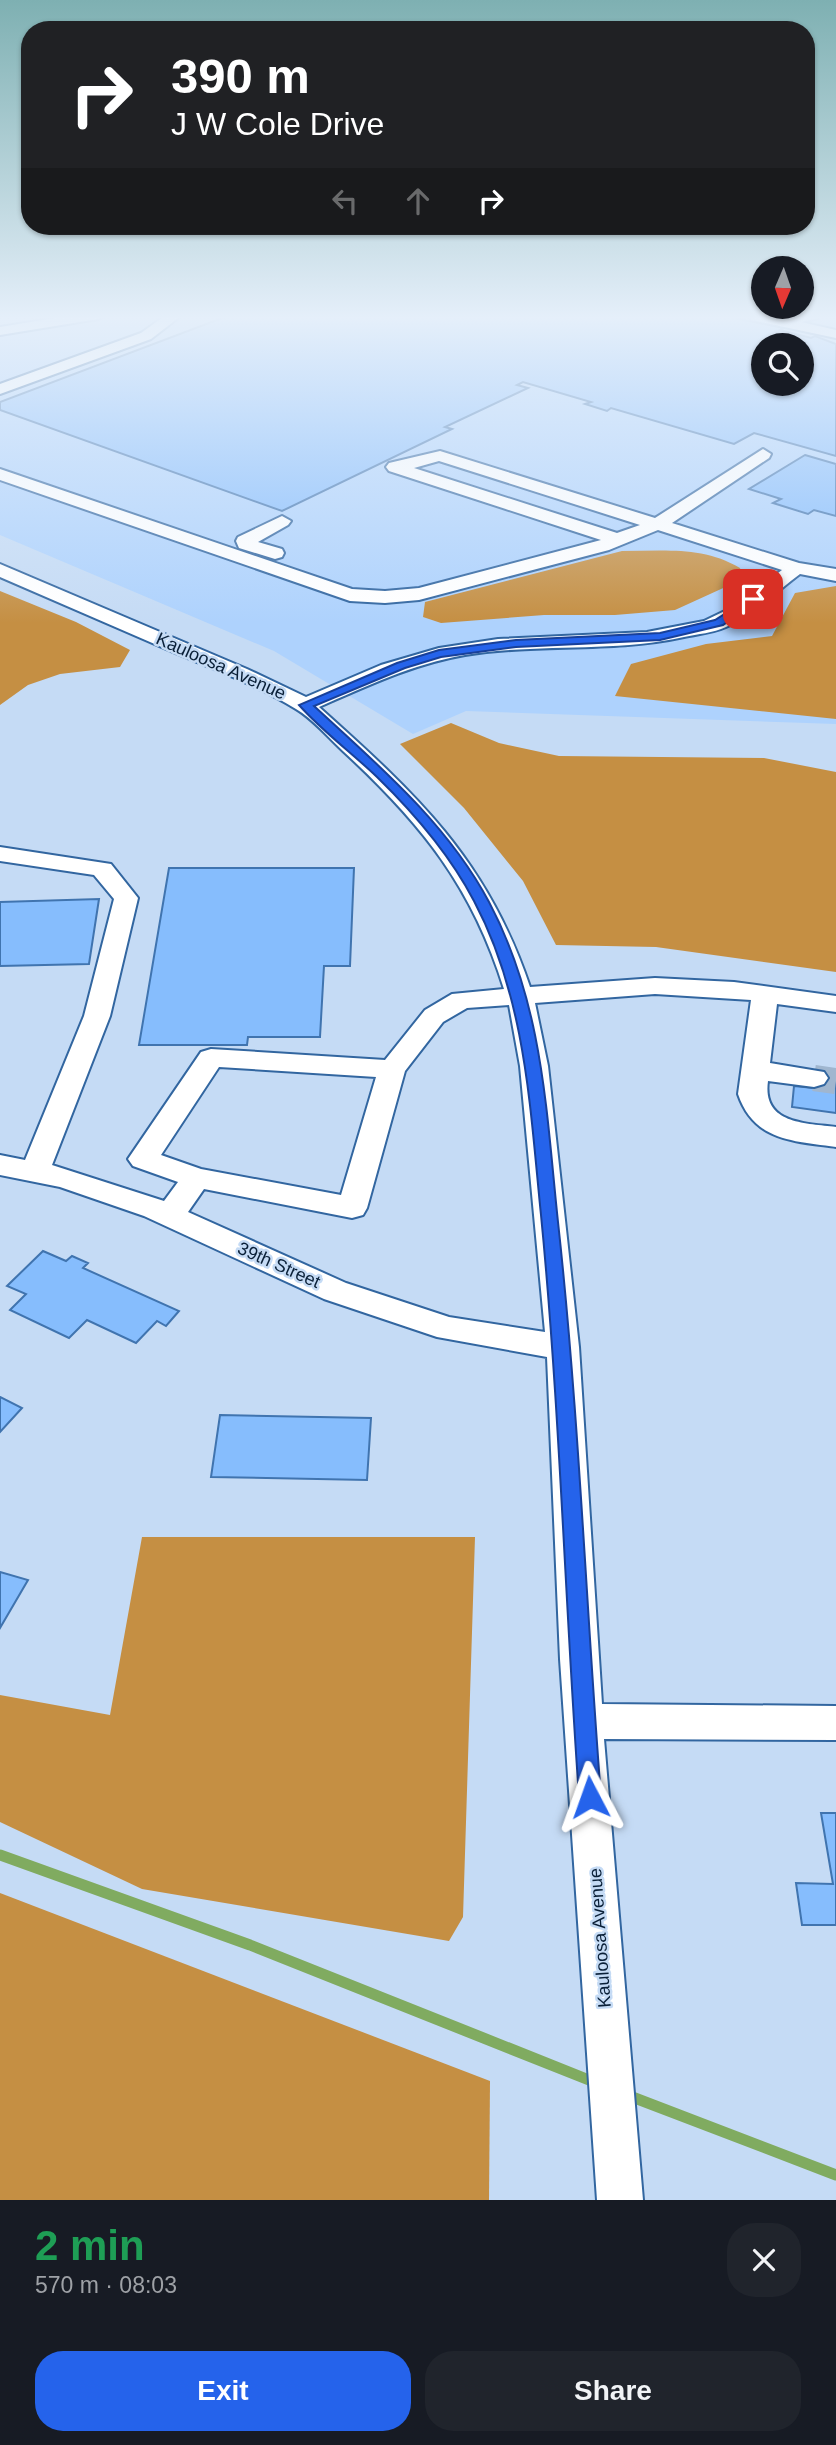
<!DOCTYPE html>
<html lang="en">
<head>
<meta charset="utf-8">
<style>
	:root { --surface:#171b24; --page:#20242c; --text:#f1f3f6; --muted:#9ea1a6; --accent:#2563eb }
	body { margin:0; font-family:Helvetica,sans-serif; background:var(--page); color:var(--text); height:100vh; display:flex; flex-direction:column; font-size:26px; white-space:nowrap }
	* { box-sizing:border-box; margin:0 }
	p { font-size:23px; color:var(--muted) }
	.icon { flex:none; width:38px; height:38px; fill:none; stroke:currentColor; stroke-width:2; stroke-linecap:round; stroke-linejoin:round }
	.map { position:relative; height:2200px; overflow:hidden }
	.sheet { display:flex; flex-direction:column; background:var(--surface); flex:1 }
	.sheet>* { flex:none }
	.hud { position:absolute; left:21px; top:21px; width:794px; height:214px; border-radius:28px; box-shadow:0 2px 5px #0004; background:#202124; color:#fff; overflow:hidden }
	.needle { width:46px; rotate:182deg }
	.tools { position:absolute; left:751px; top:256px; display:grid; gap:14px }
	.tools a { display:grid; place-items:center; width:63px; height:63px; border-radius:50%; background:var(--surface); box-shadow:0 2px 5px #0004; font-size:35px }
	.pin { position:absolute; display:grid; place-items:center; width:60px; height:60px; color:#fff; margin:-30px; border-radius:14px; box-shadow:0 4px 10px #0006 }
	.me { position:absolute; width:77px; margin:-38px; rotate:356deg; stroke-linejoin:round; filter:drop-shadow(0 0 5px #0008) }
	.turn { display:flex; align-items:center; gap:24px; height:147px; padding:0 35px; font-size:32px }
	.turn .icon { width:91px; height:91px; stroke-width:2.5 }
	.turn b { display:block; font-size:49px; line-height:60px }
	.lanes { display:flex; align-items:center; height:66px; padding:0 35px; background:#0003; justify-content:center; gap:35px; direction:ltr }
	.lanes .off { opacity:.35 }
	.round { display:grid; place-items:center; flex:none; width:74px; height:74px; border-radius:28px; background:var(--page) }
	.overview { display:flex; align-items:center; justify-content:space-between; height:119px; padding:0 35px }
	h1 { font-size:42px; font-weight:700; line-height:52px; color:#1e9e55 }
	.button { display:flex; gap:14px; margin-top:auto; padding:14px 35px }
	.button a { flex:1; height:80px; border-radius:28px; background:var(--accent); color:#fff; font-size:28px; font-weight:700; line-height:80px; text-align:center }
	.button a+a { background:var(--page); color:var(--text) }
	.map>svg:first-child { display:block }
	.built { fill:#aed2fd; fill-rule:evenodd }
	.forest { fill:#c58f43 }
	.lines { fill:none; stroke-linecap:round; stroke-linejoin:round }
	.stream { stroke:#80ab60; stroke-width:11 }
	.building { fill:#86bdfd; stroke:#4074af; stroke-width:2; fill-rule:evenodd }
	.minor-tunnel { stroke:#a0b6cf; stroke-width:26; stroke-dasharray:26 13; stroke-linecap:butt }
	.minor-casing { stroke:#3266a0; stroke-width:4 }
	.minor { fill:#fff; fill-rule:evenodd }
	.route { fill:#2563eb; stroke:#184099; stroke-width:2 }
	.labels { text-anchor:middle; stroke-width:5; stroke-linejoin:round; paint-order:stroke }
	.street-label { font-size:18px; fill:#0a2038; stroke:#c5dbf5 }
</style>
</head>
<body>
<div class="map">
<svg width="836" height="2200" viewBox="0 0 836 2200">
	<rect width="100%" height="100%" fill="#c5dbf5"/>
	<!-- built -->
	<path class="built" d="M81,315h755v409l-370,-13 -53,23 -139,-83 -274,-116v-208zM763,345h39v38h-39z"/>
	<!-- forest -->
	<g class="forest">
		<path d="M622,551c42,0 81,-5 118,17l3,11 -68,31 -60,5h-71l-103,8 -18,-6 2,-15z"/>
		<polygon points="836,586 836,719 615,696 631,664 706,644 772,636 795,593"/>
		<polygon points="0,591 76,622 130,650 120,667 60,674 28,685 0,705"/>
		<polygon points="451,723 499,743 559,756 764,758 836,772 836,972 656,947 556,945 523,881 464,808 400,744"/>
		<polygon points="142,1537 475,1537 463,1917 449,1941 142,1889 0,1822 0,1695 110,1715"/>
		<polygon points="0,1893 490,2081 489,2200 0,2200"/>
	</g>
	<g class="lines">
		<!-- stream -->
		<g class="stream">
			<polyline points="0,1855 250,1945 599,2084"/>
			<polyline points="627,2095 836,2175"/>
		</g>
	</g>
	<!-- building -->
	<g class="building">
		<path d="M230,315h507l8,1 -6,3 45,9 -4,2 31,8 4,-2 21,8v112l-82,-23 -20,11 -123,-36 -4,3 -22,-7 6,-2 -68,-20 -6,3 11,3 -83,39 7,2 -170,82 -282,-101v-8zM763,345h39v38h-39z"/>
		<polygon points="805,455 836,464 836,516 814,510 808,514 773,503 781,499 749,489"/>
		<polygon points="169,868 354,868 350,966 324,966 320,1037 248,1037 247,1045 139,1045"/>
		<polygon points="99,899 89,964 0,966 0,902"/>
		<polygon points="815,1071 836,1073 836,1113 792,1107 794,1086 813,1088"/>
		<polygon points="43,1251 66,1261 72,1256 88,1263 83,1268 179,1311 166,1326 157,1321 136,1343 87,1320 69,1338 10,1310 26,1294 7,1286"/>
		<polygon points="0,1397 22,1408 0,1432"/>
		<polygon points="220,1415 371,1418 367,1480 211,1477"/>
		<polygon points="0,1572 28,1580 0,1628"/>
		<polygon points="821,1813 836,1813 836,1925 802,1925 796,1883 833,1884"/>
	</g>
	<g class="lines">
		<!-- minor-tunnel -->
		<polyline class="minor-tunnel" points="814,1078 836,1081"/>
		<!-- minor casing -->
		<g class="minor-casing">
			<g id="minor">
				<polygon points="73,315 105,315 98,319 0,335 0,327"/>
				<polygon points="166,315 182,315 151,339 0,394 0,384 141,333"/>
				<polygon points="750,315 820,315 818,318 801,322 836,330 836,338 751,320"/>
				<path d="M763,449l8,5 -2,4 -97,65 127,40 37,6v12l-36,-7c-24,18 -47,41 -74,53 -13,6 -28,7 -42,10 -72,16 -146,6 -219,18 -52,9 -98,31 -146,52 97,87 168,152 211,280l125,-9 79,4 102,14v16l-59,-8 -7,59 54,9 4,6 -4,6 -10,3 -46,-6c-6,43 36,42 68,46v20c-43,-6 -82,-6 -98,-53l13,-94 -96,-6 -120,9 13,63 31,281 23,357 234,2v34l-232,-1 39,461h-46l-37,-541 -13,-302 -110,-20 -113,-38 -180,-83 -84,-29 -60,-12v-20l25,5 59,-144 30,-117 -20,-24 -94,-14v-14l111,17 27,34 -28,118 -58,149 112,36 14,-19 -45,-16 -5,-7 73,-107 10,-3 174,11 40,-50 27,-16 52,-5c-32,-103 -83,-166 -161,-238 -15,-14 -30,-32 -47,-42 -36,-22 -77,-38 -116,-54 -60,-26 -120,-52 -180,-78v-13l247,105 59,28 75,-32 58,-17 59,-9 149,-7 57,-11 27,-13 51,-38 -124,-40 -49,20 -190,50 -34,3 -35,-2 -350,-121v-11l352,120 33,2 34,-3 182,-48 -212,-69 -3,-4 3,-4 51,-12 215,67zM439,461l201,64 -23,8 -203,-65zM509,1005l11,61 25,266 -96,-15 -103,-34 -158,-71 16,-23 148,29 11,-3 4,-7 38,-137 38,-49 24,-14zM219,1067l157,10 -35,118 -140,-26 -40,-14z"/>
				<polygon points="282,516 291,521 288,525 258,542 282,549 284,553 282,557 275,559 239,548 236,541 238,537"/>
			</g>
		</g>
		<!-- minor -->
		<use href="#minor" class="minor"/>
	</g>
	<!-- sky -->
	<linearGradient id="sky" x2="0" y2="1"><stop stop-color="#7eb0b2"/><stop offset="0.51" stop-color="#e5effa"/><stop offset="1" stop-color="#e5effa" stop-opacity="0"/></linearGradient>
	<rect width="836" height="623" fill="url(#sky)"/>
	<!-- route -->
	<path class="route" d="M753,596l6,3 -2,2 -34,24 -63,15 -144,7 -75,10 -36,11 -91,38c64,59 133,117 175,196 54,102 57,207 69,320 21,191 28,383 43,575l-3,7 -8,3 -8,-3 -3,-7c-14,-194 -19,-388 -38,-582 -11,-107 -15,-216 -67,-314 -24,-46 -60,-88 -97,-124 -25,-24 -55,-46 -78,-72l98,-42 42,-13 77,-10 144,-7 55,-13z"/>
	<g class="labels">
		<!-- street labels -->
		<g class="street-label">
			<text transform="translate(221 666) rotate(24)" y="6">Kauloosa Avenue</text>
			<text transform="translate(279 1265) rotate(24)" y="6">39th Street</text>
			<text transform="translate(600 1938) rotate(-94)" y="6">Kauloosa Avenue</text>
		</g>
	</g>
</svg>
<div class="tools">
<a><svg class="needle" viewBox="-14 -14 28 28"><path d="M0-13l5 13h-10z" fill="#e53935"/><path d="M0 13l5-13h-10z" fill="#9ea1a6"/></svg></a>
<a><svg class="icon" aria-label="search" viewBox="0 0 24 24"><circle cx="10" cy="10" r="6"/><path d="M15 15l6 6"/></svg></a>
</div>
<div class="pin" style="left:753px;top:599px;background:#d93025"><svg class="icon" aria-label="arrive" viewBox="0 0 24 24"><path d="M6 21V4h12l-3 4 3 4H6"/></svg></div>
<svg class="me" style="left:590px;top:1797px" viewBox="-20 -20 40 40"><path d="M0-17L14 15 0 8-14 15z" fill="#2563eb" stroke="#fff" stroke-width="4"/></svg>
<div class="hud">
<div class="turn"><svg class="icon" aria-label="right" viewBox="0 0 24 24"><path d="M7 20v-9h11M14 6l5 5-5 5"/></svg><div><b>390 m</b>J W Cole Drive</div></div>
<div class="lanes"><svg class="icon off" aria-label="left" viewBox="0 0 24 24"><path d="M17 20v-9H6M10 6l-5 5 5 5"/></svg><svg class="icon off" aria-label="ahead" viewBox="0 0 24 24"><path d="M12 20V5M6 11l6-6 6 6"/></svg><svg class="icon" aria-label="right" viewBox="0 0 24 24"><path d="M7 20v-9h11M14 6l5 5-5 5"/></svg></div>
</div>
</div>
<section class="sheet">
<div class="overview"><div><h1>2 min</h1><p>570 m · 08:03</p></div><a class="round"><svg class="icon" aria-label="close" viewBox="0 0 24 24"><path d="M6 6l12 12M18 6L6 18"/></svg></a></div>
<div class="button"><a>Exit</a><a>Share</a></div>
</section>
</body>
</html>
